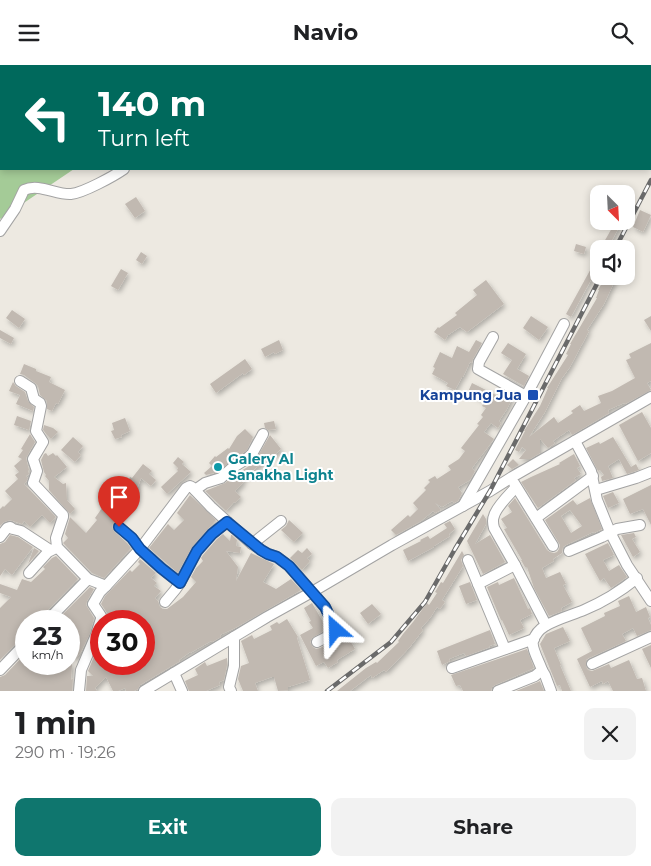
<!DOCTYPE html>
<html lang="en">
<head>
<meta charset="utf-8">
<style>
	:root { --surface:#fff; --page:#f2f2f2; --text:#202124; --muted:#757577; --accent:#0f766e }
	body { margin:0; font-family:Montserrat,sans-serif; background:var(--page); color:var(--text); height:100vh; display:flex; flex-direction:column; font-size:19px; white-space:nowrap }
	* { box-sizing:border-box; margin:0 }
	p { font-size:16px; color:var(--muted) }
	.icon { flex:none; width:28px; height:28px; fill:none; stroke:currentColor; stroke-width:2; stroke-linecap:round; stroke-linejoin:round }
	.map { position:relative; height:626px; overflow:hidden }
	.side { display:flex; flex-direction:column; background:var(--surface); flex:1 }
	.side>* { flex:none }
	.banner { position:absolute; left:0px; top:0px; width:651px; height:105px; box-shadow:0 2px 8px #0003; background:#00695c; color:#fff; overflow:hidden }
	.needle { width:32px; rotate:156deg }
	.tools { position:absolute; left:590px; top:120px; display:grid; gap:10px }
	.tools a { display:grid; place-items:center; width:45px; height:45px; border-radius:10px; background:var(--surface); box-shadow:0 2px 8px #0003; font-size:25px }
	.speed { position:absolute; left:15px; top:545px; display:flex; gap:10px; font-size:25px; font-weight:700; text-align:center }
	.speed>* { display:grid; place-content:center; width:65px; height:65px; border-radius:50%; background:var(--surface); box-shadow:0 2px 8px #0003; line-height:1 }
	.speed small { font-size:12px; font-weight:400 }
	.speed .limit { border:8px solid #d22; background:#fff; color:#111 }
	.pin { position:absolute; display:grid; place-items:center; width:42px; height:42px; color:#fff; margin:-51px -21px; border-radius:50% 50% 50% 0; rotate:-45deg; box-shadow:0 0 5px #0007 }
	.pin .icon { rotate:45deg }
	.me { position:absolute; width:55px; margin:-28px; rotate:335deg; stroke-linejoin:round; filter:drop-shadow(0 0 4px #0008) }
	.turn { display:flex; align-items:center; gap:18px; height:105px; padding:0 15px; font-size:22px }
	.turn .icon { width:65px; height:65px; stroke-width:2.5 }
	.turn b { display:block; font-size:35px; line-height:42px }
	.round { display:grid; place-items:center; flex:none; width:52px; height:52px; border-radius:10px; background:var(--page) }
	.summary { display:flex; align-items:center; justify-content:space-between; height:85px; padding:0 15px }
	h1 { font-size:30px; font-weight:700; line-height:38px }
	.action { display:flex; gap:10px; margin-top:auto; padding:10px 15px }
	.action a { flex:1; height:58px; border-radius:10px; background:var(--accent); color:#fff; font-size:20px; font-weight:700; line-height:58px; text-align:center }
	.action a+a { background:var(--page); color:var(--text) }
	header { display:flex; justify-content:space-between; align-items:center; height:65px; padding:0 15px; background:var(--surface); font-size:22px; font-weight:700 }
	.map>svg:first-child { display:block }
	.forest { fill:#a4cb97 }
	.building { fill:#c1b9b1; fill-rule:evenodd; filter:url(#shadow) }
	.lines { fill:none; stroke-linecap:round; stroke-linejoin:round }
	.minor-casing { stroke:#a3a3a3; stroke-width:12 }
	.minor { stroke:#fff; stroke-width:10 }
	.rail-casing { stroke:#6a6a6a; stroke-width:4.5 }
	.rail { stroke:#fff; stroke-width:2.5; stroke-dasharray:8; stroke-linecap:butt }
	.route-casing { stroke:#114b97; stroke-width:12 }
	.route { stroke:#1a73e8; stroke-width:9 }
	.transit-dot { fill:#1a4fb4; stroke:#fff; stroke-width:2 }
	.culture-dot { fill:#0f9aa8; stroke:#fff; stroke-width:2 }
	.labels { text-anchor:middle; stroke-width:4; stroke-linejoin:round; paint-order:stroke }
	.transit-label { font-size:14px; font-weight:bold; fill:#164399; stroke:#fff; text-anchor:end }
	.culture-label { font-size:14px; font-weight:bold; fill:#0d838f; stroke:#fff; text-anchor:start }
</style>
</head>
<body>
<header><svg class="icon" aria-label="menu" viewBox="0 0 24 24"><path d="M4 6h16M4 12h16M4 18h16"/></svg>Navio<svg class="icon" aria-label="search" viewBox="0 0 24 24"><circle cx="10" cy="10" r="6"/><path d="M15 15l6 6"/></svg></header>
<div class="map">
<svg width="651" height="626" viewBox="0 0 651 626">
	<defs>
		<filter id="shadow"><feDropShadow dx="2" dy="3" stdDeviation="2.5" flood-color="#0004"/></filter>
	</defs>
	<rect width="100%" height="100%" fill="#ede9e1"/>
	<!-- forest -->
	<polygon class="forest" points="0,0 238,0 236,1 1,1 1,104 74,104 0,154"/>
	<!-- building -->
	<g class="building">
		<polygon points="136,132 145,146 135,153 125,139"/>
		<polygon points="640,145 651,150 643,167 633,162"/>
		<polygon points="616,156 621,159 607,184 600,184"/>
		<polygon points="576,179 586,182 584,189 574,186"/>
		<polygon points="141,187 147,191 142,199 136,195"/>
		<polygon points="599,189 599,200 571,252 566,249"/>
		<polygon points="121,204 128,208 118,225 111,221"/>
		<polygon points="606,211 617,211 604,239 587,265 589,266 570,302 562,313 545,347 529,372 554,352 558,358 573,348 571,346 580,340 584,346 601,338 598,331 612,326 635,313 626,295 631,293 629,289 651,278 651,316 647,318 651,325 625,339 624,338 608,345 609,348 572,370 569,365 553,376 555,378 548,383 540,374 540,388 530,394 519,394 526,385 522,382 519,387 515,385 525,366 524,366 540,341 548,323 547,323 568,290 566,289 571,279 570,279 597,233 596,233 599,225 598,225"/>
		<polygon points="486,215 504,239 467,267 460,262 448,270 445,275 434,267 438,262 439,263 457,250 455,248 477,230 473,225"/>
		<polygon points="12,245 25,254 19,263 6,253"/>
		<polygon points="531,251 548,262 539,275 523,263"/>
		<polygon points="651,251 651,266 644,255"/>
		<polygon points="0,265 14,273 11,279 0,273"/>
		<polygon points="279,275 283,285 275,289 274,287 265,292 261,284"/>
		<polygon points="476,275 482,278 473,294 472,298 470,297 463,312 462,312 455,325 446,321 448,318 432,309 435,303 433,302 440,287 452,293 457,281 469,287"/>
		<polygon points="508,278 526,289 517,304 529,311 524,321 503,309 512,295 501,288"/>
		<polygon points="245,294 252,304 244,310 243,308 216,328 210,319"/>
		<polygon points="24,299 36,304 36,306 51,312 49,317 65,325 58,339 56,338 52,346 47,344 47,336 40,330 38,321 35,318 24,310 20,309"/>
		<polygon points="13,317 16,321 25,327 28,336 34,342 33,346 16,339 20,330 9,326"/>
		<polygon points="472,318 498,331 501,325 513,332 507,344 499,356 501,358 498,363 491,358 484,367 494,374 472,403 475,406 470,415 458,422 462,428 458,436 454,438 452,436 442,442 435,438 441,445 435,448 433,446 421,456 396,470 391,465 408,450 410,452 418,444 413,438 426,425 424,423 430,417 428,415 435,411 437,414 451,405 448,401 459,394 465,386 461,383 479,360 477,359 483,352 481,350 486,343 482,341 485,336 468,327"/>
		<polygon points="642,347 651,363 651,388 638,396 619,360"/>
		<polygon points="17,351 31,356 29,365 14,360"/>
		<polygon points="125,353 130,366 121,370 122,372 115,374 111,366 114,365 112,358"/>
		<polygon points="274,356 276,364 268,365 265,363 264,358"/>
		<polygon points="44,360 53,363 58,367 51,374 47,370 43,365"/>
		<polygon points="245,364 253,372 247,385 228,398 218,407 206,410 204,408 212,401 209,398 215,391 216,392 228,383 229,384 237,371"/>
		<polygon points="30,369 35,377 26,393 29,405 28,406 29,409 26,411 28,413 26,417 24,419 56,452 50,458 42,450 30,462 24,456 22,459 10,455 4,457 0,461 0,444 3,441 4,442 12,434 5,426 18,414 15,410 19,407 14,401 22,394 18,392 23,385 21,384"/>
		<polygon points="270,370 281,384 273,391 272,389 242,415 244,417 235,426 241,432 235,438 234,437 226,446 205,426 225,418 236,409 249,401 256,394"/>
		<polygon points="73,372 83,381 78,387 81,390 75,397 61,385"/>
		<polygon points="613,372 631,402 636,399 639,405 627,409 619,394 608,401 613,413 602,416 601,412 604,410 600,405 598,406 586,383 599,377 600,379"/>
		<polygon points="46,388 48,391 53,388 56,391 57,390 67,402 54,412 63,419 66,418 67,435 75,444 70,449 49,425 49,416 45,411 46,410 44,407 41,395 44,389"/>
		<polygon points="574,389 580,401 577,403 581,409 574,413 576,415 538,443 521,417 531,412 560,399 559,398"/>
		<polygon points="178,392 184,397 182,399 191,407 167,429 161,422 178,406 177,405 178,403 173,398"/>
		<polygon points="513,394 519,400 512,404 507,400"/>
		<polygon points="143,399 152,406 149,409 156,415 151,421 141,413 136,427 125,423 130,412 132,413"/>
		<polygon points="651,420 651,460 643,444 630,449 623,434"/>
		<polygon points="613,427 619,438 608,443 603,431"/>
		<polygon points="190,430 216,455 192,482 178,508 149,483 168,459 174,465 184,455 177,448"/>
		<path d="M515,433l32,52 3,2 4,1 3,-1 2,-3 1,-4 -15,-25 28,-20 4,5 13,-7 12,31 -8,4 -1,-1 -27,13 -3,2 -1,6 -9,6 1,2 -12,7 4,10 14,-6 6,12 -3,1 9,17 -11,6 1,3 -13,5 -15,-28 -7,-21h-2l-4,-7h1l-18,-31 3,-1 -6,-9 11,-7 -4,-6zM570,445l12,16 -11,7 -10,-17z"/>
		<polygon points="102,443 117,455 113,458 112,461 113,465 127,478 131,483 104,513 92,508 63,478 68,473 65,469 70,452 86,468 97,455 95,453"/>
		<polygon points="483,449 486,454 486,459 475,479 490,470 505,497 483,509 467,476"/>
		<polygon points="289,455 303,468 294,477 281,465 286,461"/>
		<polygon points="450,456 455,464 449,469 450,471 434,481 434,482 408,496 403,485 421,476 420,475 428,471 430,474 447,463 444,459"/>
		<polygon points="634,468 636,472 632,474 640,487 633,492 621,470"/>
		<polygon points="223,469 230,476 231,470 232,470 237,475 236,481 241,482 240,488 226,486 238,502 236,516 251,488 274,499 263,517 276,524 291,514 301,525 235,563 220,570 221,572 212,577 211,576 190,588 190,587 179,595 180,596 140,620 138,624 134,626 126,626 125,623 118,626 113,626 106,612 95,623 97,626 86,626 87,611 93,611 88,606 101,575 101,599 144,599 144,556 108,556 107,548 101,539 105,531 130,505 132,507 140,499 138,497 140,494 156,508 151,513 157,518 154,521 161,526 155,533 158,536 160,542 163,544 167,544 183,532 196,517 191,512 196,503 203,496 201,493 203,490 217,474"/>
		<polygon points="10,470 18,472 33,482 12,510 5,504 0,511 0,479 5,477"/>
		<polygon points="608,478 614,490 603,495 609,506 619,500 627,512 611,523 604,513 600,516 585,489"/>
		<polygon points="34,483 39,486 28,499"/>
		<polygon points="307,483 312,489 307,493 310,496 302,505 290,493 298,485 302,488"/>
		<polygon points="462,486 464,490 461,495 463,501 442,535 445,537 440,544 437,542 430,553 421,563 423,565 409,583 386,607 384,605 372,613 371,610 350,626 337,626 366,603 376,597 377,598 399,577 398,576 403,569 413,557 427,538 429,540 437,528 435,527 441,517 443,518"/>
		<polygon points="56,491 78,514 42,551 40,556 26,556 26,571 21,573 0,595 0,543 11,532 0,528 0,519 17,525 22,514 31,517 45,504 43,502 52,493"/>
		<polygon points="514,513 528,544 530,543 532,549 520,555 524,563 509,570 502,555 501,555 487,522 498,517 499,520"/>
		<polygon points="470,517 477,535 466,539 459,521"/>
		<polygon points="90,522 94,524 87,536 86,540 94,553 90,568 81,587 76,593 69,586 69,576 77,566 69,559 69,556 56,556"/>
		<polygon points="629,531 636,547 646,542 650,552 648,553 651,560 651,565 637,571 633,563 622,569 626,576 589,593 586,595 586,601 588,605 592,606 609,599 611,603 629,595 637,614 642,613 646,626 613,626 608,616 603,619 602,616 590,622 577,594 592,586 581,563 605,551 604,548 620,541 618,536"/>
		<polygon points="312,538 327,564 312,573 310,577 313,582 316,584 320,583 336,575 339,572 342,576 348,572 355,584 337,595 338,597 328,603 324,597 316,601 300,570 313,563 309,557 311,556 304,543"/>
		<polygon points="372,539 381,549 368,559 360,548"/>
		<polygon points="287,554 298,572 297,573 310,615 288,622 288,625 278,626 274,612 272,612 255,618 258,626 243,626 238,614 241,601 249,598 241,576 252,570 254,574 272,565 270,561 277,557 279,559"/>
		<polygon points="563,562 570,576 554,583 561,600 560,600 571,626 562,626 560,620 557,621 540,579 546,569"/>
		<polygon points="490,565 495,579 489,581 490,582 466,591 464,588 449,594 450,596 442,600 437,586"/>
		<polygon points="651,580 651,603 642,584"/>
		<polygon points="527,584 534,603 495,620 492,622 491,626 463,626 460,620 456,621 451,610"/>
		<polygon points="26,588 26,599 72,599 71,615 73,613 72,626 0,626 0,612 5,610"/>
		<polygon points="227,593 227,600 224,615 219,617 220,620 206,626 189,626 185,616 198,610 195,604 205,597 207,601"/>
		<polygon points="540,616 544,626 516,626 538,617"/>
	</g>
	<g class="lines">
		<!-- minor casing -->
		<g class="minor-casing">
			<g id="minor">
				<polyline points="252,1 255,0"/>
				<path d="M0,166l15,-22 9,-19c15,-7 32,5 47,4 12,-1 43,-18 53,-25"/>
				<polyline points="20,316 31,323 34,334 40,338 41,341 36,366 43,377 33,394 37,406 33,418 63,450 63,452 56,473 57,482 88,514 106,521 140,484 186,423 190,421 192,422 211,442 252,479 268,489 277,492 289,501 325,542 336,565 333,569 317,577"/>
				<polyline points="526,331 564,259"/>
				<polyline points="575,376 591,406 597,435 610,467 627,500 651,536"/>
				<polyline points="514,418 553,481"/>
				<path d="M516,422c-6,7 -20,20 -22,29 -2,4 -1,8 0,12l21,37 31,60"/>
				<polyline points="195,425 205,418 221,413 232,403 245,395 252,389 263,369"/>
				<polyline points="596,425 636,413 651,407"/>
				<polyline points="463,441 526,331 478,304 479,297 493,272"/>
				<polyline points="536,453 593,411"/>
				<polyline points="119,462 132,473 140,484 161,503 180,518 175,525 165,537"/>
				<polyline points="0,472 7,463 10,462 13,464 21,466 50,485"/>
				<polyline points="252,479 281,456"/>
				<polyline points="569,486 602,472 617,464 640,460"/>
				<polyline points="468,495 505,584"/>
				<polyline points="29,508 48,487 56,483"/>
				<polyline points="180,518 197,486 212,469 227,457"/>
				<polyline points="478,519 515,500"/>
				<polyline points="47,556 88,514"/>
				<polyline points="592,599 651,572"/>
				<polyline points="452,603 534,574"/>
				<polyline points="0,605 26,578"/>
				<polyline points="542,605 545,610 551,626"/>
				<polyline points="174,608 182,626"/>
				<polyline points="79,626 81,605 96,570 101,554 101,551 93,539 100,527 106,521"/>
				<polyline points="144,626 267,552 312,527 392,480 490,426 512,412 651,332"/>
				<polyline points="231,626 229,622 234,601 234,572"/>
				<path d="M498,626l37,-15 7,-6c-2,-7 -11,-22 -9,-29 2,-6 7,-12 12,-15 12,-7 27,-11 39,-16 19,-8 37,-19 53,-32"/>
			</g>
		</g>
		<!-- minor -->
		<use href="#minor" class="minor"/>
		<!-- rail casing -->
		<g class="rail-casing">
			<g id="rail">
				<polyline points="615,184 651,115"/>
				<polyline points="327,626 391,577 425,537 455,484 490,426 601,211"/>
			</g>
		</g>
		<!-- rail -->
		<use href="#rail" class="rail"/>
	</g>
	<g class="lines">
		<!-- route casing -->
		<g class="route-casing">
			<polyline id="route" points="119,462 132,473 140,484 161,503 180,518 197,486 212,469 227,457 261,485 268,489 277,492 289,501 325,542 336,565"/>
		</g>
		<!-- route -->
		<use href="#route" class="route"/>
	</g>
	<!-- markers -->
	<rect class="transit-dot" x="527" y="324" width="12" height="12" rx="2.5"/>
	<circle class="culture-dot" cx="218" cy="402" r="5"/>
	<g class="labels">
		<!-- transit labels -->
		<g class="transit-label">
			<text x="522" y="335">Kampung Jua</text>
		</g>
		<!-- culture labels -->
		<g class="culture-label">
			<text x="228" y="399">Galery Al<tspan x="228" dy="16">Sanakha Light</tspan></text>
		</g>
	</g>
</svg>
<div class="tools">
<a><svg class="needle" viewBox="-14 -14 28 28"><path d="M0-13l5 13h-10z" fill="#e53935"/><path d="M0 13l5-13h-10z" fill="#757577"/></svg></a>
<a><svg class="icon" aria-label="sound" viewBox="0 0 24 24"><path d="M4 9h4l5-4v14l-5-4H4zM17 9q2 3 0 6"/></svg></a>
</div>
<div class="speed"><div>23<small>km/h</small></div><div class="limit">30</div></div>
<div class="pin" style="left:119px;top:462px;background:#d93025"><svg class="icon" aria-label="arrive" viewBox="0 0 24 24"><path d="M6 21V4h12l-3 4 3 4H6"/></svg></div>
<svg class="me" style="left:336px;top:565px" viewBox="-20 -20 40 40"><path d="M0-17L14 15 0 8-14 15z" fill="#1a73e8" stroke="#fff" stroke-width="4"/></svg>
<div class="banner">
<div class="turn"><svg class="icon" aria-label="left" viewBox="0 0 24 24"><path d="M17 20v-9H6M10 6l-5 5 5 5"/></svg><div><b>140 m</b>Turn left</div></div>
</div>
</div>
<section class="side">
<div class="summary"><div><h1>1 min</h1><p>290 m · 19:26</p></div><a class="round"><svg class="icon" aria-label="close" viewBox="0 0 24 24"><path d="M6 6l12 12M18 6L6 18"/></svg></a></div>
<div class="action"><a>Exit</a><a>Share</a></div>
</section>
</body>
</html>
